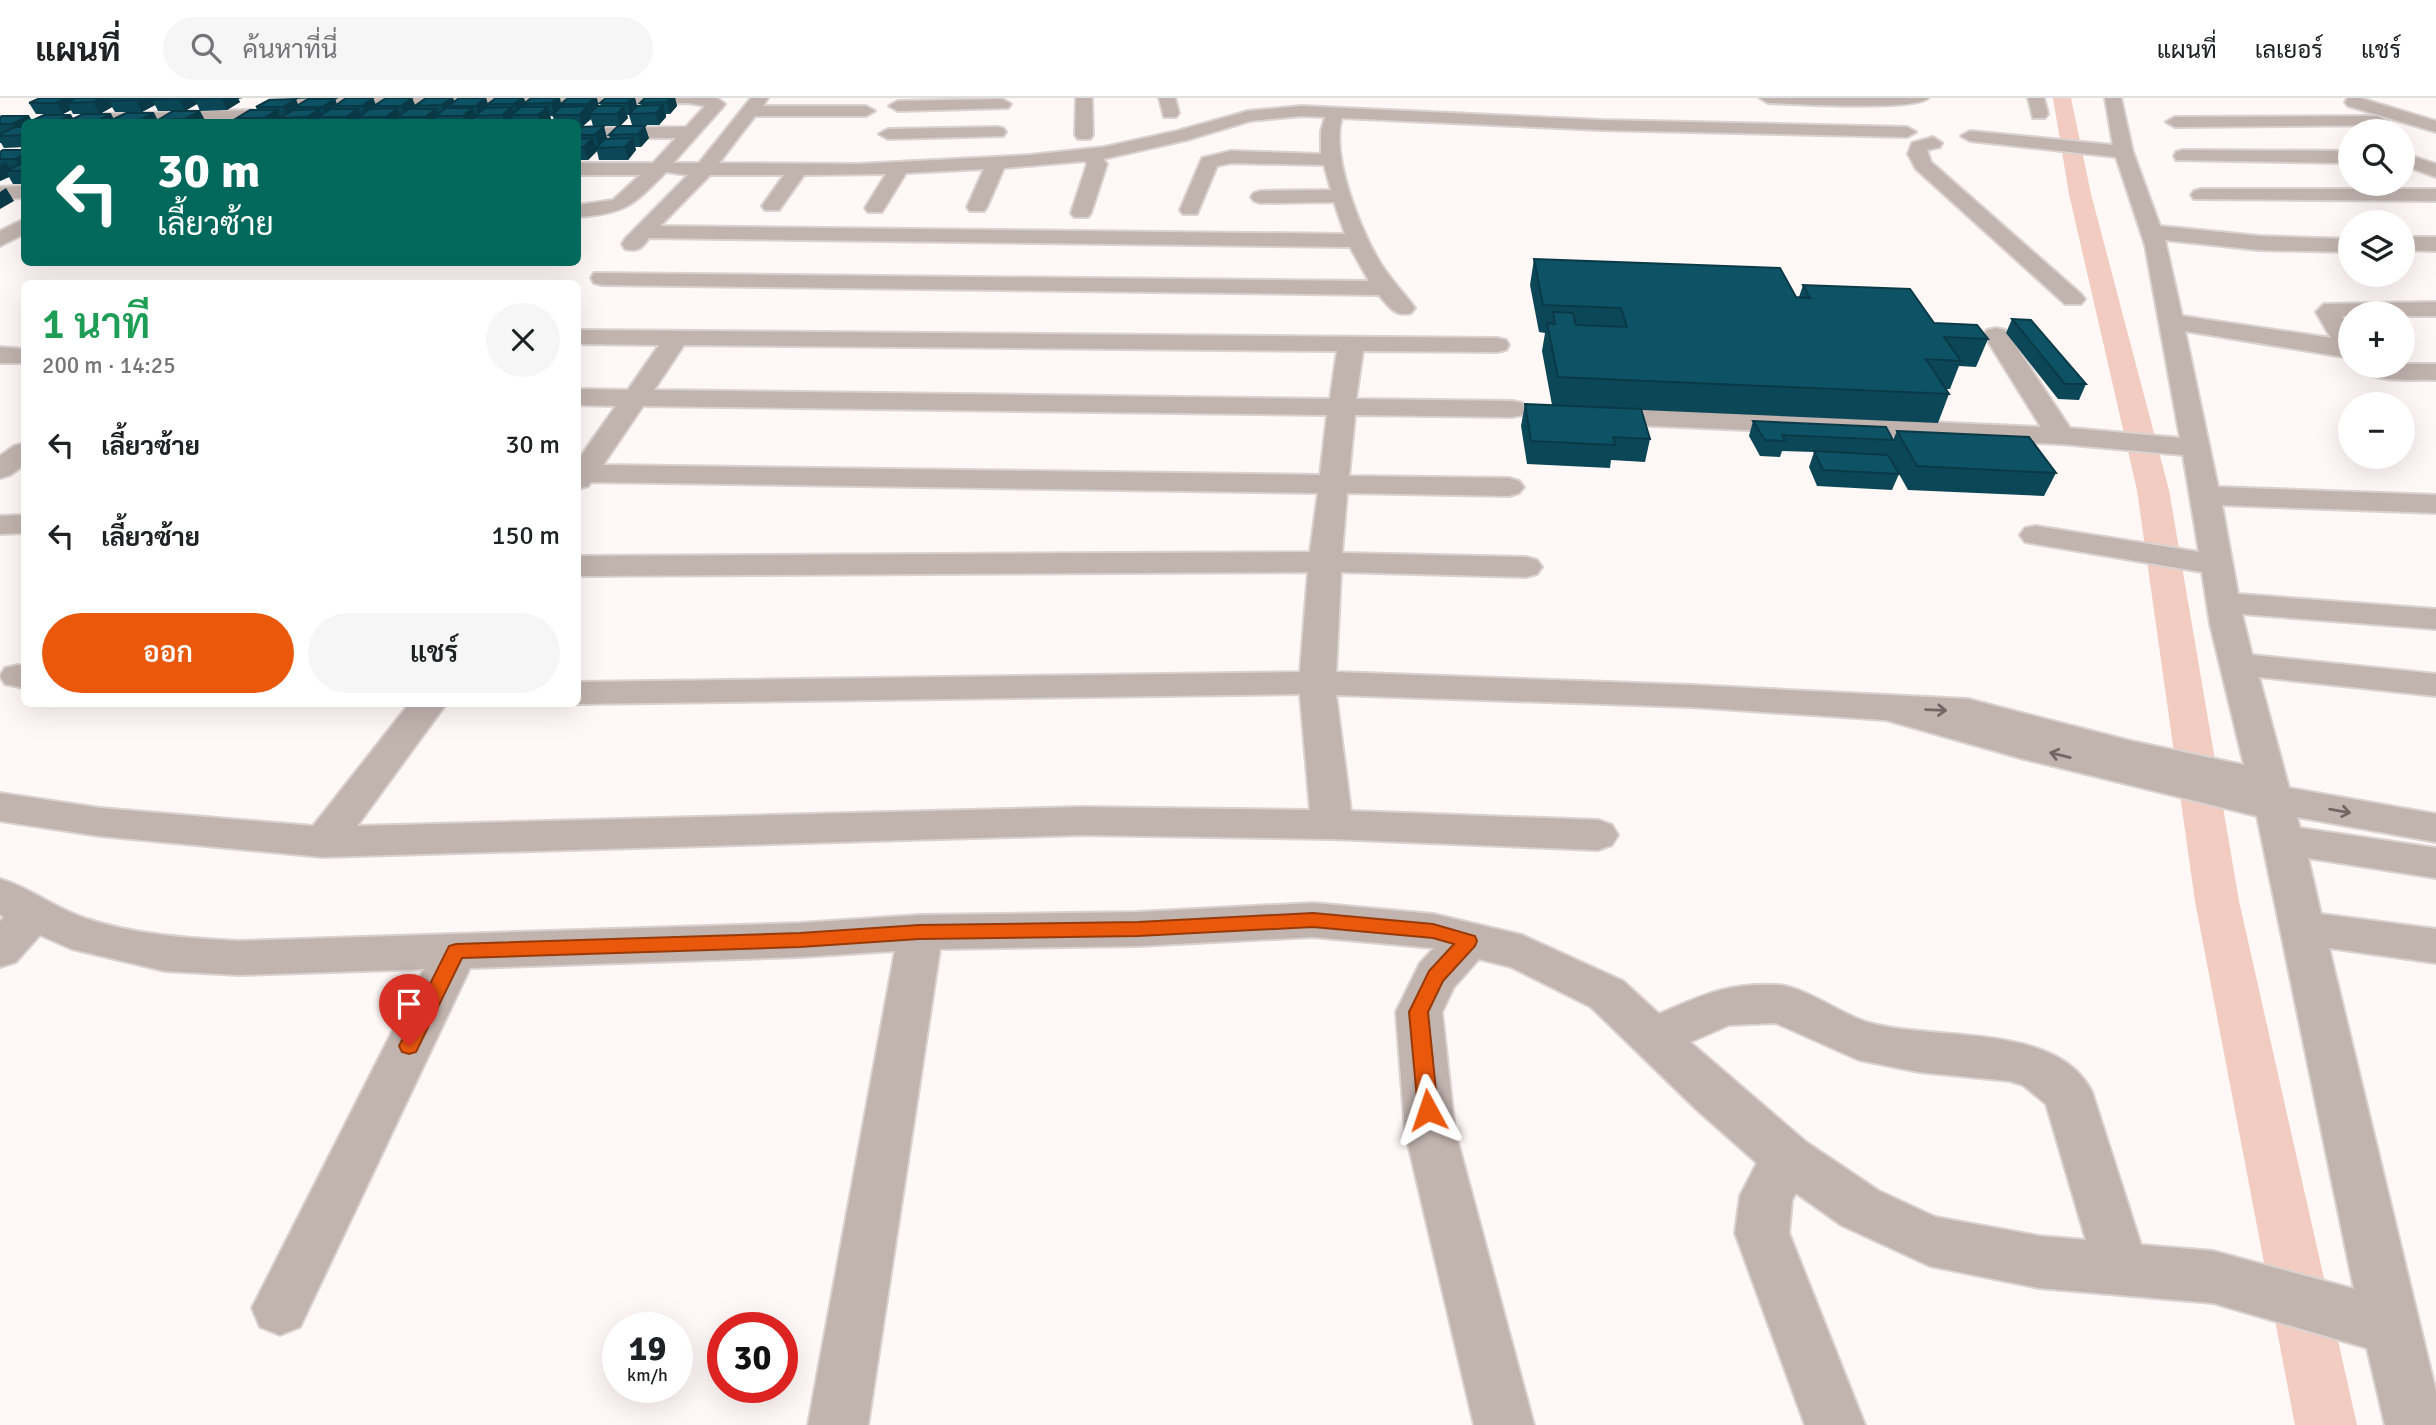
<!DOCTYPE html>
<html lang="th">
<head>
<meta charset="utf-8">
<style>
	:root { --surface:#fff; --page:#f6f6f6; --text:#202124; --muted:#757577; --line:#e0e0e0; --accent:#ea580c }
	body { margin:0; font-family:Signika,Sarabun,sans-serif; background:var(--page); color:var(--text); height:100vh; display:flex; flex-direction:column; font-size:26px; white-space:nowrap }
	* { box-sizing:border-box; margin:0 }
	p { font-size:23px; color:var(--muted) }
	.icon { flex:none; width:38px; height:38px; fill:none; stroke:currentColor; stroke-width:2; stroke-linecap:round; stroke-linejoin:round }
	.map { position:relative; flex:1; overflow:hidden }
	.panel { position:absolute; left:21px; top:182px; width:560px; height:427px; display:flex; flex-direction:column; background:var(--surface); border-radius:10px; box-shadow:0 7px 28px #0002 }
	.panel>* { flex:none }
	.guide { position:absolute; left:21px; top:21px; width:560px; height:147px; border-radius:10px; box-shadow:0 7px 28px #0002; background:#00695c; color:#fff; overflow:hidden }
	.tools { position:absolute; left:2338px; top:21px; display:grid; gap:14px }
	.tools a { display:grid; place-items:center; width:77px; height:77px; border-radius:50%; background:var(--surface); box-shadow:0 7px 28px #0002; font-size:35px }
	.speed { position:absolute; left:602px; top:1214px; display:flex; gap:14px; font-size:35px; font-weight:700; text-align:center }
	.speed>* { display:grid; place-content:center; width:91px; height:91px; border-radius:50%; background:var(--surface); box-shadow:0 7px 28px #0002; line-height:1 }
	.speed small { font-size:18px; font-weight:400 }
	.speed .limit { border:10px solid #d22; background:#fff; color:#111 }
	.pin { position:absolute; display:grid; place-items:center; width:60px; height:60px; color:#fff; margin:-72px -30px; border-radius:50% 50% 50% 0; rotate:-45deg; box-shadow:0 0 7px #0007 }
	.pin .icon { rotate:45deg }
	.me { position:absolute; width:77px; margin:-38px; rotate:355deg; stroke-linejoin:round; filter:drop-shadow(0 0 5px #0008) }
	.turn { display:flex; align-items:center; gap:24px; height:147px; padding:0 21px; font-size:32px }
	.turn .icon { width:91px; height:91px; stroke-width:2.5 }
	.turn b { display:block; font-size:49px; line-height:60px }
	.round { display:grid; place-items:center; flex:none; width:74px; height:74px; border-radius:37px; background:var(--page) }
	.summary { display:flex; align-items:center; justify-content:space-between; height:119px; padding:0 21px }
	h1 { font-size:42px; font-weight:600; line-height:52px; color:#1e9e55 }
	.action { display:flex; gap:14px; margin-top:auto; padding:14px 21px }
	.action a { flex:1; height:80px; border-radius:42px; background:var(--accent); color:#fff; font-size:28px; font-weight:600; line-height:80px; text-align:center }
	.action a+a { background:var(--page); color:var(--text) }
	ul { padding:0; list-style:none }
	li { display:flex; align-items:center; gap:21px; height:91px; padding:0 21px }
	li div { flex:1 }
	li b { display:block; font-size:26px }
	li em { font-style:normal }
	header { display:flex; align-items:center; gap:42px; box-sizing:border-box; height:98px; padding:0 35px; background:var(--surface); border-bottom:2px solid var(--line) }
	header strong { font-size:33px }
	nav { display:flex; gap:38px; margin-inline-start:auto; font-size:24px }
	.search { width:490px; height:63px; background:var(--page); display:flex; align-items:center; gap:18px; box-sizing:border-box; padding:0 24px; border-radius:38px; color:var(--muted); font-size:26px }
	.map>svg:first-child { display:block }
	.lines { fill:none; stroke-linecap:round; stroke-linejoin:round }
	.canal { fill:#f3ccc1; fill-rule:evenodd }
	.minor-casing { stroke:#dad2d0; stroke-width:4 }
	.minor { fill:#c1b3ae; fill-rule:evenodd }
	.wall { fill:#0c4757 }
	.shaded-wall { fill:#0a3a47 }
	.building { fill:#0e5365; stroke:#0a3a47; stroke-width:2 }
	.oneway { stroke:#736662 }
	.route { fill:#ea580c; stroke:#983908; stroke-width:2 }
</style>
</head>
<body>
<header>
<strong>แผนที่</strong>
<div class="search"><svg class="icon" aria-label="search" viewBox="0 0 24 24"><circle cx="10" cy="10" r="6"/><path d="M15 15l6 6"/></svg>ค้นหาที่นี่</div>
<nav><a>แผนที่</a><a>เลเยอร์</a><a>แชร์</a></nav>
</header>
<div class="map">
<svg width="2436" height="1327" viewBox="0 0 2436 1327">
	<rect width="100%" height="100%" fill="#fff8f6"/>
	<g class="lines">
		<!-- canal -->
		<polygon class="canal" points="2053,0 2071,0 2091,96 2169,392 2239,803 2357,1327 2295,1327 2195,803 2137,392 2069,96"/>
		<!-- minor casing -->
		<g class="minor-casing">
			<g id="minor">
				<path d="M331,0h386l8,6 -3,4 -49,55h26l52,-65h17l-5,8h103l9,5 -9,5h-111l-36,47 139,1 172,-9 74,-8 73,-16 71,-20 53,-5 300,14 306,7 9,5 -9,5 -306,-7 -259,-12c-12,38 19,113 39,146 10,16 23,29 34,44l-4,5c-16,4 -22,-6 -32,-18l-777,-10 -8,-2 -3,-5 3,-5 775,8 -19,-34 -701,-9c-7,10 -11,14 -24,11l-3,-5 3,-5 63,-64 -22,-3c-33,33 -39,41 -88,45v-12l35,-5 27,-25h-62v-12h75l23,-25h-98v-10l108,-1 19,-21 -17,-3 -416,6 -9,-5 9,-5zM1301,18l24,1 -4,14v23l-90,-3 -29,7 -22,52 3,4h14l20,-48 14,-3 93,2 7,25 -70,1 -7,2 -3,4 3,4 7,2 73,-1 11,32 -685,-8 50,-51h74l-22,31 3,4h14l25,-35 82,-1 -21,34 3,4h14l24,-39 78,-4 -17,38 3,4h14l3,-4 17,-39 81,-7 2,3 -16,49 3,4h14l3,-4 16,-49 -4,-5 84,-19 63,-19z"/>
				<polygon points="1076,0 1092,0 1093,37 1090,41 1078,41 1075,37"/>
				<polygon points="1159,0 1175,0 1179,15 1176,19 1164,19"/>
				<path d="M1760,0h168c-11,13 -135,6 -160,5z"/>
				<polygon points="2028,0 2044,0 2048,16 2045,20 2033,20"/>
				<path d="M2105,0h16l12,54 27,74 99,10 91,3v13l-91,-2 -94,-10 17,76 149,22 -15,-26 8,-8 112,-2v14h-33v-3h-53v3h-8l8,13v29l-165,-27 33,156 218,8v18l-214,-8 16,89 198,15v20l-194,-15 10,41 184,19v22l-177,-19 30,111 147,26v28l-139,-25 3,11 136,20v30l-128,-20 13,56 115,15v34l-107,-15 107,444v33h-51l-18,-77 -154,-45 -174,-15 -109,-22 -89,-41 -45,-32 -4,7 -3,33 76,192h-60l-70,-192 5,-37 17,-33 -61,-54 -105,-102 -80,-40 -32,-8 -25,28 -12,25 13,119 79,294h-60l-69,-294 -9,-119 24,-49 14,-15 -121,-11 -175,9 -198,3 -72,476h-60l87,-474 -95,6 -330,11 -170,359 -20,8 -20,-8 -8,-19 172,-339 -185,6 -74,-4 -93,-22 -32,-14 -24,27 -16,5v-46l4,-4 -4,-3v-35c30,9 55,29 84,39 50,17 103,20 155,23l561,-18 120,-8 218,-3 175,-9 120,11 89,21 101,46 36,33c44,-19 68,-31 118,-29 28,2 62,28 89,37 65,20 191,-1 226,70l49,153 72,6 141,38 -97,-473 -237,-58 -134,-38 -195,-13 -355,-12 15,116 247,9 14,5 6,10 -6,10 -14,5 -266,-11 -251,-4 -758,22 -223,-21 -100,-15v-28l100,15 213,18 96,-122h37l-89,122 724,-19 229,3 -10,-116 -722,10h-4h4v-22l722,-10 8,-100 -730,4v-20l732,-4 8,-59 -727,-11 -3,4 -10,3v-29l38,-54 -38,-1v-16l50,1 31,-45 -81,-1v-14l919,8 9,2 3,5 -3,5 -9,2 -134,-1 -7,48 156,2 10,2 4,6 -4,6 -10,2 -157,-2 -6,61 160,2 10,3 5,6 -5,6 -10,3 -162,-3 -5,60 184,4 11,3 5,7 -5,7 -11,3 -185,-5 -5,100 355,13 277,14 163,42 113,24 -34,-141 -8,-52 -166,-28 -11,-2 -5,-7 5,-7 11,-2 163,26 -16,-97 -122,-11 -471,-21 -10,-2 -4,-6 4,-6 10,-2 451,20 -57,-92 3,-5 9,-2 9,2 65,98 110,10 -35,-193 -29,-88 -146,-16 -9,-5 9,-5 143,14zM684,247l653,6 -7,48 -676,-9zM643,308l684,9 -7,60 -717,-10zM1776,925l83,37 60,12 91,9 13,4 23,19 40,136 -47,-4 -104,-19 -56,-26 -73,-49 -116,-100 39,-17z"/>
				<polygon points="2348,0 2360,0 2436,23 2436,34 2348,8 2345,4"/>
				<polygon points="1002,1 1011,6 1008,10 898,13 889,8 898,3"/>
				<polygon points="253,12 262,17 259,21 99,24 96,21 105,16"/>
				<polygon points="2378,18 2387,23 2384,27 2175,29 2166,24 2175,19"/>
				<polygon points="997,29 1003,30 1006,34 1003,38 888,41 879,36 888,31"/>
				<polygon points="1933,39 1942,45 1940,49 1927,52 1931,64 2081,196 2085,201 2081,206 2065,206 1916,71 1908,56 1912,45"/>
				<polygon points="2183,52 2350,53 2350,65 2176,62 2174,58 2176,54"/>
				<polygon points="2403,55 2436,66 2436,79 2403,67"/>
				<polygon points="24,88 24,100 0,101 0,89"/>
				<polygon points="2201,91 2436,91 2436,103 2194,101 2191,97 2194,93"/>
				<polygon points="24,121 24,136 0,148 0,133"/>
				<polygon points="2403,139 2436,139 2436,153 2403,152"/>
				<polygon points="0,249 24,251 24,265 0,265"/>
				<path d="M2403,266h33v16c-20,-1 -67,4 -79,-14h46z"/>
				<polygon points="24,345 24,367 10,377 0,380 0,358 14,348"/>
				<polygon points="24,417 24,435 0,436 0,418"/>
				<polygon points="18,567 24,568 24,590 5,586 0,578 5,570"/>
			</g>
		</g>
		<!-- minor -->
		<use href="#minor" class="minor"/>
	</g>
	<!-- wall -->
	<g class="wall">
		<polygon points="40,0 243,0 238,1 240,4 227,12 200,13 197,6 185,13 158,13 155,7 142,14 115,14 112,9 100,16 73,16 71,12 63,16 36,16 29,5"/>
		<polygon points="295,0 322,0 295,1"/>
		<polygon points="335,0 373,0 376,7 412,0 415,8 453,0 454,4 486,0 488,6 526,4 562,5 568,0 599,8 601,8 600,5 635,0 637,8 641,8 640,5 675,0 677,8 670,16 666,16 666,19 659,27 632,27 629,17 627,17 628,20 620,28 593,28 591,21 583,28 578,28 578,24 555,24 552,17 550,17 551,21 547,24 513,24 513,23 511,24 477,24 476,22 473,24 238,24 237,20 257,12 256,9 298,7 335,1 337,6 346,0"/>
		<polygon points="173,13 206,24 159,24 158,22"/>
		<polygon points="111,16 114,22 159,24 24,24 24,49 4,50 1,45 0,45 0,19 29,18 32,23 71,17 74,21"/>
		<polygon points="618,28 649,40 641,49 635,49 636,52 628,62 599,62 597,53 588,62 578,62 578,29 610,41 609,37"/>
		<polygon points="24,52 24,86 13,86 9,79 0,83 0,54"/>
		<polygon points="1534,161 1796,199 1799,199 1803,187 1988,241 1976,269 1959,268 1950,291 1946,291 1949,296 1938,325 1642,312 1650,341 1645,364 1611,362 1610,370 1527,366 1521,328 1525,306 1552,307 1542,253 1545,235 1539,234 1530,187"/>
		<polygon points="2012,221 2086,286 2079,302 2058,301 2006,235"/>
		<polygon points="1753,323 1893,342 1897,333 2056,375 2044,398 1908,392 1899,376 1892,392 1817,388 1809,369 1814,354 1782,353 1780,359 1760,358 1749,338"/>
	</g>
	<!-- shaded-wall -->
	<g class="shaded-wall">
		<polygon points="66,0 74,0 76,4 67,5 71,12 63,16 56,5"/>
		<polygon points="102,0 111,0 112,3 109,3 112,9 100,16 93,4"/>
		<polygon points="140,0 153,0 154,2 152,2 155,7 142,14 136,2"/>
		<polygon points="182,0 196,0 195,1 197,6 185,13 179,1"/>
		<polygon points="223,0 238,0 240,4 227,12 221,1"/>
		<polygon points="373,0 376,8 374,8 376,12 366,19 362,8"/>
		<polygon points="412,0 417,11 406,19 401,8"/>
		<polygon points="453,0 456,8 449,8 452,15 446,19 442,7"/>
		<polygon points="486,0 489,11 479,18 476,8"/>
		<polygon points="522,0 524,0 526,6 524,6 526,11 518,17 514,6"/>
		<polygon points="557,0 560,0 562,10 554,17 551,5"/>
		<polygon points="594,0 597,0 599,9 592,17 588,6"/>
		<polygon points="632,0 635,0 637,9 630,17 627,5"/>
		<polygon points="671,0 675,0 677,8 670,16 667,4"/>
		<polygon points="296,1 299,9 295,9 298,15 288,20 283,9"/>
		<polygon points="335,1 337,8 335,8 337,14 327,19 322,9"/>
		<polygon points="663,7 666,19 659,27 656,15"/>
		<polygon points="588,8 591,21 583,28 579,17"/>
		<polygon points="624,8 628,20 620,28 617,16"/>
		<polygon points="512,9 515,17 511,17 513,23 511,24 505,24 502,17"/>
		<polygon points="548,9 551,21 547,24 541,24 538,17"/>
		<polygon points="397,10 401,19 397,19 399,24 388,24 386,19"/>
		<polygon points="473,10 476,22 473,24 465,24 463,18"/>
		<polygon points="320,11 323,19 318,19 320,24 310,24 307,19"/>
		<polygon points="358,11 361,19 358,19 360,24 348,24 346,19"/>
		<polygon points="436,11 438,18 435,18 437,24 427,24 425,19"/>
		<polygon points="277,12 282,24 266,24 264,20"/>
		<polygon points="200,13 206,24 187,24 185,21"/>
		<polygon points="154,15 159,24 139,24 138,23"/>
		<polygon points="111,16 115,23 110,23 111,24 95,24"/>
		<polygon points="71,17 75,24 56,24"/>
		<polygon points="29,18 33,24 24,24 24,35 19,38 12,26"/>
		<polygon points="604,28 607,40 599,49 595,37"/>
		<polygon points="645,28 649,40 641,49 638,36"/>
		<polygon points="593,40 597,53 588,62 584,49"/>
		<polygon points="633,40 636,52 628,62 625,49"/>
		<polygon points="24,56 24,72 22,73 15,61"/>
		<polygon points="6,64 11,73 6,73 9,79 0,83 0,67"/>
		<polygon points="6,90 14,103 0,111 0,94"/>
	</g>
	<!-- building -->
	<g class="building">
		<polygon points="40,0 66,0 56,5 29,5"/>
		<polygon points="76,0 102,0 93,4 67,5"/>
		<polygon points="114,0 140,0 136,2 109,3"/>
		<polygon points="156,0 182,0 179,1 152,2"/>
		<polygon points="197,0 223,0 195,1"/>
		<polygon points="346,0 373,0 362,8 335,8"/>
		<polygon points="386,0 412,0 401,8 374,8"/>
		<polygon points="426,0 452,0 442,7 415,8"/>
		<polygon points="459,0 485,0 476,8 449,8"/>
		<polygon points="496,0 522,0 514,6 488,6"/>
		<polygon points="531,0 557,0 551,5 524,6"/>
		<polygon points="568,0 594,0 588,6 561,6"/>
		<polygon points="606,0 632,0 627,5 600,5"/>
		<polygon points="645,0 671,0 667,4 640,5"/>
		<polygon points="296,1 283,9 256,9 269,2"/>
		<polygon points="308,1 335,1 322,9 295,9"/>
		<polygon points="663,7 656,15 629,16 637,8"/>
		<polygon points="588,8 579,17 552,17 561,9"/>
		<polygon points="598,8 624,8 617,16 589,16"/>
		<polygon points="512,9 502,17 475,18 485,10"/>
		<polygon points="521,9 548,9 538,17 511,17"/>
		<polygon points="397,10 386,19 358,19 370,11"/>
		<polygon points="446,10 473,10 463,18 435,18"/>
		<polygon points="320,11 307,19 280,20 293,12"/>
		<polygon points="331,11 358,11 346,19 318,19"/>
		<polygon points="409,11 436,11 425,19 397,19"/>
		<polygon points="250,12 277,12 264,20 237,20"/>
		<polygon points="173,13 200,13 185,21 158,22"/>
		<polygon points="126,15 154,15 138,23 110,23"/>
		<polygon points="83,16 111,16 95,24 67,24"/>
		<polygon points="44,17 71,17 56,24 29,24"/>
		<polygon points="2,18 29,18 12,26 0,26 0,19"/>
		<polygon points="604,28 595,37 578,37 578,29"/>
		<polygon points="618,28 645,28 638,36 609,37"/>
		<polygon points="15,29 24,29 24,37 0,38 0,36"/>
		<polygon points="593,40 584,49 578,50 578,41"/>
		<polygon points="633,40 625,49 596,50 605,41"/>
		<polygon points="3,52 24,52 24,56 15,61 0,61 0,54"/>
		<polygon points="24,64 24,73 6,73"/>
		<polygon points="1534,161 1780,170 1796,199 1810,200 1803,187 1910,191 1934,225 1977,227 1988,241 1944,239 1961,263 1926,261 1949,296 1558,279 1547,225 1555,226 1553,214 1573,215 1576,227 1627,229 1621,210 1543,207"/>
		<polygon points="2012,221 2031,222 2086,286 2065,286"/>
		<polygon points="1525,306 1641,311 1650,341 1613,339 1615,347 1531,343"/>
		<polygon points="1753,323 1886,329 1893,342 1782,337 1785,343 1765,342"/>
		<polygon points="1897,333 2029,339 2056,375 1917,368"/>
		<polygon points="1814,353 1888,357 1899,376 1823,372"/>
	</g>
	<!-- one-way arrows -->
	<defs><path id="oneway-shaft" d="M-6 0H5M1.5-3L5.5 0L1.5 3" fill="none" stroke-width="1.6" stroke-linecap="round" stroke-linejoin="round" transform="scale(1.75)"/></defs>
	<g class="oneway">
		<use href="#oneway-shaft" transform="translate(1936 612) rotate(2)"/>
		<use href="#oneway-shaft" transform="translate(2060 657) rotate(-166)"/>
		<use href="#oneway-shaft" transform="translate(2340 713) rotate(10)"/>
	</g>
	<!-- route -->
	<polygon class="route" points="1313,815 1433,826 1475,838 1477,843 1475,848 1443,883 1428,914 1438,1012 1435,1018 1428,1021 1421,1018 1418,1012 1409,914 1429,873 1454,846 1433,840 1313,829 1138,838 919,841 800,849 462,860 416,954 409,956 402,954 399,948 449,848 456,846 800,835 919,827 1138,824"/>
</svg>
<div class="tools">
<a><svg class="icon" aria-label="search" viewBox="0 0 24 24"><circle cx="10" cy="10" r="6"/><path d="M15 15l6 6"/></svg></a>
<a><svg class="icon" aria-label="layers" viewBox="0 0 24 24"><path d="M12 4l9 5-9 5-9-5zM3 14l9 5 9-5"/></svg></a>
<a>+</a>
<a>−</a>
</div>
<div class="speed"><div>19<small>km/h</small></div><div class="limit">30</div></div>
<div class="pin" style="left:409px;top:948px;background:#d93025"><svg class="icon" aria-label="arrive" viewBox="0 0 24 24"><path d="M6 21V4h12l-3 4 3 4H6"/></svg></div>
<svg class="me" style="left:1428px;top:1012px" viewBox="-20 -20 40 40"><path d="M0-17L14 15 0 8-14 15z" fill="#ea580c" stroke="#fff" stroke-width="4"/></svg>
<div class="guide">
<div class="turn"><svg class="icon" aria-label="left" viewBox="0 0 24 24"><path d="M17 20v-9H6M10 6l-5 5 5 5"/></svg><div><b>30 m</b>เลี้ยวซ้าย</div></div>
</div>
<section class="panel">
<div class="summary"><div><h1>1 นาที</h1><p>200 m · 14:25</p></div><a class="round"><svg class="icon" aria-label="close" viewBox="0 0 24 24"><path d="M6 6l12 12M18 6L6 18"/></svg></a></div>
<ul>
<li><svg class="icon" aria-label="left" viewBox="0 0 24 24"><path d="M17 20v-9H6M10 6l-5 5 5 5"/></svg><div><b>เลี้ยวซ้าย</b></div><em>30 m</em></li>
<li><svg class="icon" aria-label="left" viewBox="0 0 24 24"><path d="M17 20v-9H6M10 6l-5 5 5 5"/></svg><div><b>เลี้ยวซ้าย</b></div><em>150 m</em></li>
</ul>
<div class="action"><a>ออก</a><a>แชร์</a></div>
</section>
</div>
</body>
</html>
